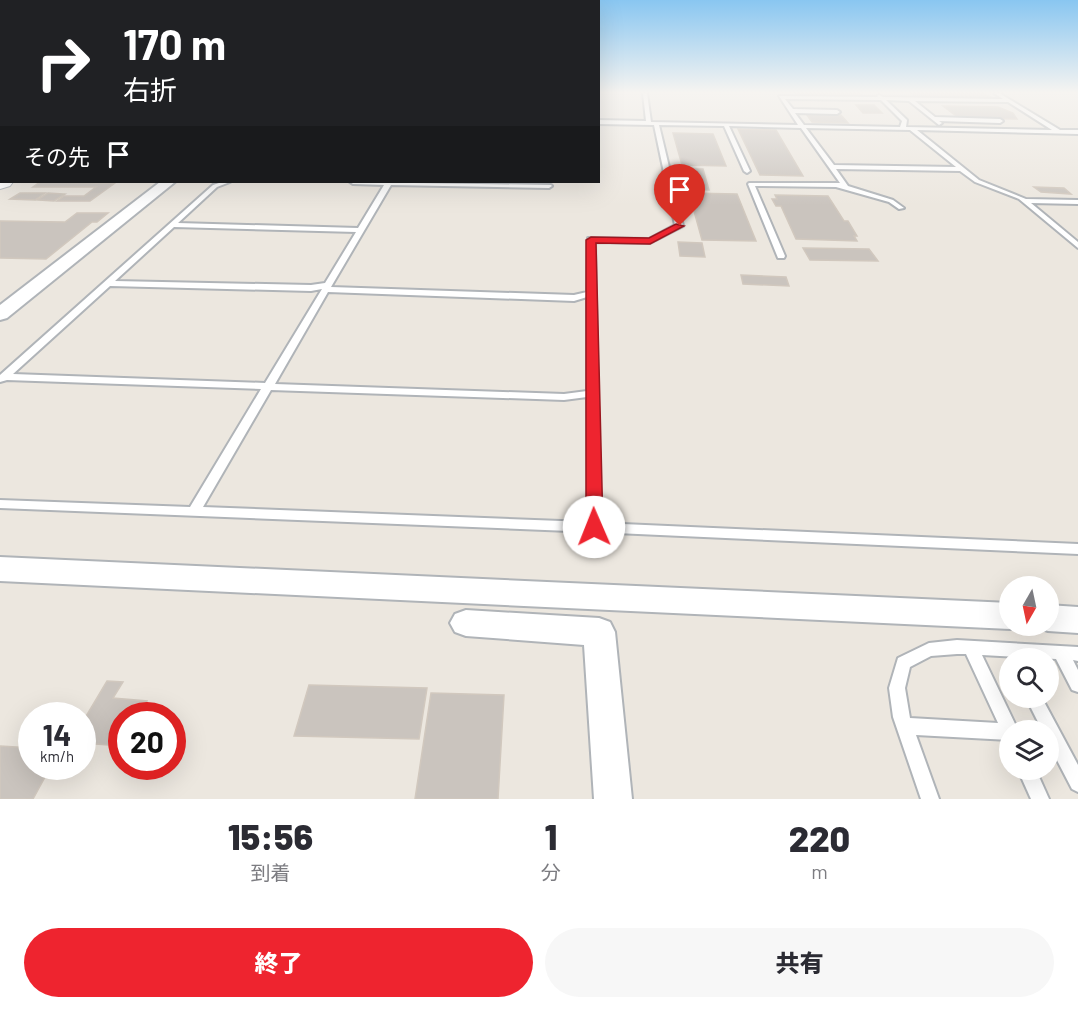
<!DOCTYPE html>
<html lang="ja">
<head>
<meta charset="utf-8">
<style>
	:root { --surface:#fff; --page:#f7f7f7; --text:#2b2b33; --muted:#7c7c81; --accent:#ee242f }
	body { margin:0; font-family:Barlow,"Noto Sans JP",sans-serif; background:var(--page); color:var(--text); height:100vh; display:flex; flex-direction:column; font-size:22px; white-space:nowrap }
	* { box-sizing:border-box; margin:0 }
	p { font-size:20px; color:var(--muted) }
	.icon { flex:none; width:33px; height:33px; fill:none; stroke:currentColor; stroke-width:2; stroke-linecap:round; stroke-linejoin:round }
	.map { position:relative; height:799px; overflow:hidden }
	.details { display:flex; flex-direction:column; background:var(--surface); flex:1 }
	.details>* { flex:none }
	.top-card { position:absolute; left:0px; top:0px; width:600px; height:183px; box-shadow:0 6px 24px #0002; background:#202124; color:#fff; overflow:hidden }
	.needle { width:39px; rotate:189deg }
	.controls { position:absolute; left:999px; top:576px; display:grid; gap:12px }
	.controls a { display:grid; place-items:center; width:60px; height:60px; border-radius:50%; background:var(--surface); box-shadow:0 6px 24px #0002; font-size:30px }
	.speed { position:absolute; left:18px; top:702px; display:flex; gap:12px; font-size:30px; font-weight:700; text-align:center }
	.speed>* { display:grid; place-content:center; width:78px; height:78px; border-radius:50%; background:var(--surface); box-shadow:0 6px 24px #0002; line-height:1 }
	.speed small { font-size:15px; font-weight:400 }
	.speed .limit { border:9px solid #d22; background:#fff; color:#111 }
	.pin { position:absolute; display:grid; place-items:center; width:51px; height:51px; color:#fff; margin:-62px -26px; border-radius:50% 50% 50% 0; rotate:-45deg; box-shadow:0 0 6px #0007 }
	.pin .icon { rotate:45deg }
	.me { position:absolute; width:66px; margin:-33px; rotate:359deg; stroke-linejoin:round; filter:drop-shadow(0 0 4px #0008) }
	.turn { display:flex; align-items:center; gap:21px; height:126px; padding:0 24px; font-size:27px }
	.turn .icon { width:78px; height:78px; stroke-width:2.5 }
	.turn b { display:block; font-size:42px; line-height:51px }
	.then { display:flex; align-items:center; height:57px; padding:0 24px; background:#0003; gap:12px; font-size:22px }
	.eta { display:flex; justify-content:space-evenly; align-items:center; height:102px; text-align:center }
	.eta b { font-size:36px; font-weight:800; line-height:42px }
	.primary-button { display:flex; gap:12px; margin-top:auto; padding:12px 24px }
	.primary-button a { flex:1; height:69px; border-radius:36px; background:var(--accent); color:#fff; font-size:24px; font-weight:800; line-height:69px; text-align:center }
	.primary-button a+a { background:var(--page); color:var(--text) }
	.map>svg:first-child { display:block }
	.building { fill:#cac4be; stroke:#d1c8be; stroke-width:1.5 }
	.lines { fill:none; stroke-linecap:round; stroke-linejoin:round }
	.lane-casing { stroke:#b0b4b8; stroke-width:4 }
	.street-casing { stroke:#b0b4b8; stroke-width:4 }
	.secondary-casing { stroke:#b1b6bb; stroke-width:2 }
	.lane { fill:#fff; fill-rule:evenodd }
	.street { fill:#fff; fill-rule:evenodd }
	.secondary { fill:#fff; fill-rule:evenodd }
	.route { fill:#ee242f; stroke:#9b171f; stroke-width:1.5 }
</style>
</head>
<body>
<div class="map">
<svg width="1078" height="799" viewBox="0 0 1078 799">
	<rect width="100%" height="100%" fill="#ece7df"/>
	<!-- building -->
	<g class="building">
		<polygon points="795,93 860,93 862,95 796,94"/>
		<polygon points="910,93 984,93 990,97 913,96"/>
		<polygon points="856,105 874,105 882,113 863,113"/>
		<polygon points="943,106 998,107 1013,113 1017,119 959,118"/>
		<polygon points="807,115 841,115 848,123 812,122"/>
		<polygon points="738,129 776,130 803,176 760,175"/>
		<polygon points="673,133 713,134 726,166 682,165"/>
		<polygon points="684,169 703,169 709,190 689,189"/>
		<polygon points="40,182 115,183 90,201 57,201 64,196 84,196 96,187 33,187"/>
		<polygon points="1034,187 1064,188 1071,194 1041,192"/>
		<polygon points="20,193 45,193 35,200 10,199"/>
		<polygon points="48,193 65,194 54,201 37,200"/>
		<polygon points="689,193 737,194 756,241 702,240"/>
		<polygon points="775,195 828,196 844,221 848,221 857,236 854,236 857,241 796,239 781,206 776,206 772,199 777,199"/>
		<polygon points="77,213 108,213 97,222 92,222 46,259 0,258 0,221 65,222"/>
		<polygon points="678,242 702,243 705,257 680,256"/>
		<polygon points="803,248 869,249 878,261 810,260"/>
		<polygon points="741,275 786,277 789,286 743,284"/>
		<polygon points="107,681 123,682 113,698 147,701 145,705 152,705 149,711 171,712 170,716 122,716 122,746 82,743 82,723"/>
		<polygon points="309,685 427,688 419,739 294,736"/>
		<polygon points="431,693 504,695 498,799 415,799"/>
		<polygon points="0,746 32,748 32,766 51,766 33,799 0,799"/>
	</g>
	<g class="lines">
		<!-- lane casing -->
		<g class="lane-casing">
			<g id="lane">
				<path d="M643,93h4l4,29 147,3 -19,-29 99,1 -1,-1 2,-1 4,2 120,2 -9,-6h5l61,37h18v4l-161,-4 62,50 47,19 52,1v4l-47,-1 47,39v6l-59,-49 -44,-17 -15,-11 -124,-2 12,17 45,14 11,8 -5,1 -10,-7 -53,-15 -81,-1 30,70 -1,2h-6l-30,-74 1,-1h91l-39,-55 -72,-2 21,45 -3,2 -3,-2 -20,-45 -65,-1 24,101 -33,17 -55,-1 5,281 478,21v10l-484,-22 -594,-24v-8l190,7 71,-118 -254,-9 -7,2v-7l213,-190 9,-3h8l-13,5 -39,36 180,5 26,-43 -31,-1 -3,-2 201,3 1,1 -3,2 -158,-3 -60,102 243,8 13,-3 1,-54 61,1 26,-14 -21,-100 -56,-1v-4l48,1zM785,99l96,1 21,21 -2,6 -96,-2 -9,-12 42,1 3,-2 -3,-2 -44,-1zM886,100l23,1 30,24 3,-2 -3,-2 61,2 3,-2 -3,-2 -65,-2 -20,-16 93,1 44,28 -146,-3 1,-7zM806,128l104,2 46,37 -122,-2zM174,227l182,5 -31,51 -14,2 -196,-4zM110,286l201,5 11,-2 -57,94 -252,-9zM328,292l246,9 13,-4v94l-23,3 -289,-10zM271,390l293,10 23,-3 1,125 -385,-15z"/>
				<path d="M957,640l121,7v14l-5,-1 5,10v22l-6,-2 -16,-31 -74,-4 36,75h-8l-1,10 -93,-5 23,64h-18l-28,-82 -4,-29 9,-30 31,-15zM957,654h9l32,69 -88,-5 -5,-30 5,-21 21,-11z"/>
				<polygon points="1026,698 1042,698 1078,765 1078,792 1072,789 1048,743 1048,730 1042,730"/>
				<polygon points="1018,770 1036,770 1049,799 1031,799"/>
			</g>
		</g>
		<!-- street casing -->
		<g class="street-casing">
			<g id="street">
				<rect x="0" y="130" width="2" height="8"/>
				<polygon points="160,182 175,182 7,318 0,320 0,305"/>
				<polygon points="0,557 1010,603 1010,626 1020,626 1010,629 0,581"/>
				<polygon points="1048,605 1078,607 1078,633 1048,631 1037,627 1036,626 1048,626"/>
				<polygon points="466,610 599,618 610,622 615,632 632,799 594,799 584,645 466,636 455,632 450,623 455,614"/>
			</g>
		</g>
		<!-- secondary casing -->
		<g class="secondary-casing">
			<polygon id="secondary" points="0,177 2,182 13,182 10,186 0,189"/>
		</g>
		<!-- lane -->
		<use href="#lane" class="lane"/>
		<!-- street -->
		<use href="#street" class="street"/>
		<!-- secondary -->
		<use href="#secondary" class="secondary"/>
	</g>
	<!-- sky -->
	<linearGradient id="sky" x2="0" y2="1"><stop stop-color="#89c6f1"/><stop offset="0.45" stop-color="#f6f4f1"/><stop offset="1" stop-color="#f6f4f1" stop-opacity="0"/></linearGradient>
	<rect width="1078" height="205" fill="url(#sky)"/>
	<!-- route -->
	<polygon class="route" points="676,224 684,226 650,244 596,243 603,527 600,531 594,533 588,531 586,527 586,240 591,237 649,238"/>
</svg>
<div class="controls">
<a><svg class="needle" viewBox="-14 -14 28 28"><path d="M0-13l5 13h-10z" fill="#e53935"/><path d="M0 13l5-13h-10z" fill="#7c7c81"/></svg></a>
<a><svg class="icon" aria-label="search" viewBox="0 0 24 24"><circle cx="10" cy="10" r="6"/><path d="M15 15l6 6"/></svg></a>
<a><svg class="icon" aria-label="layers" viewBox="0 0 24 24"><path d="M12 4l9 5-9 5-9-5zM3 14l9 5 9-5"/></svg></a>
</div>
<div class="speed"><div>14<small>km/h</small></div><div class="limit">20</div></div>
<div class="pin" style="left:680px;top:226px;background:#d93025"><svg class="icon" aria-label="arrive" viewBox="0 0 24 24"><path d="M6 21V4h12l-3 4 3 4H6"/></svg></div>
<svg class="me" style="left:594px;top:527px" viewBox="-20 -20 40 40"><circle r="19" fill="#fff"/><path d="M0-13L10 11 0 6-10 11z" fill="#ee242f"/></svg>
<div class="top-card">
<div class="turn"><svg class="icon" aria-label="right" viewBox="0 0 24 24"><path d="M7 20v-9h11M14 6l5 5-5 5"/></svg><div><b>170 m</b>右折</div></div>
<div class="then">その先<svg class="icon" aria-label="arrive" viewBox="0 0 24 24"><path d="M6 21V4h12l-3 4 3 4H6"/></svg></div>
</div>
</div>
<section class="details">
<div class="eta">
<div><b>15:56</b><p>到着</p></div>
<div><b>1</b><p>分</p></div>
<div><b>220</b><p>m</p></div>
</div>
<div class="primary-button"><a>終了</a><a>共有</a></div>
</section>
</body>
</html>
